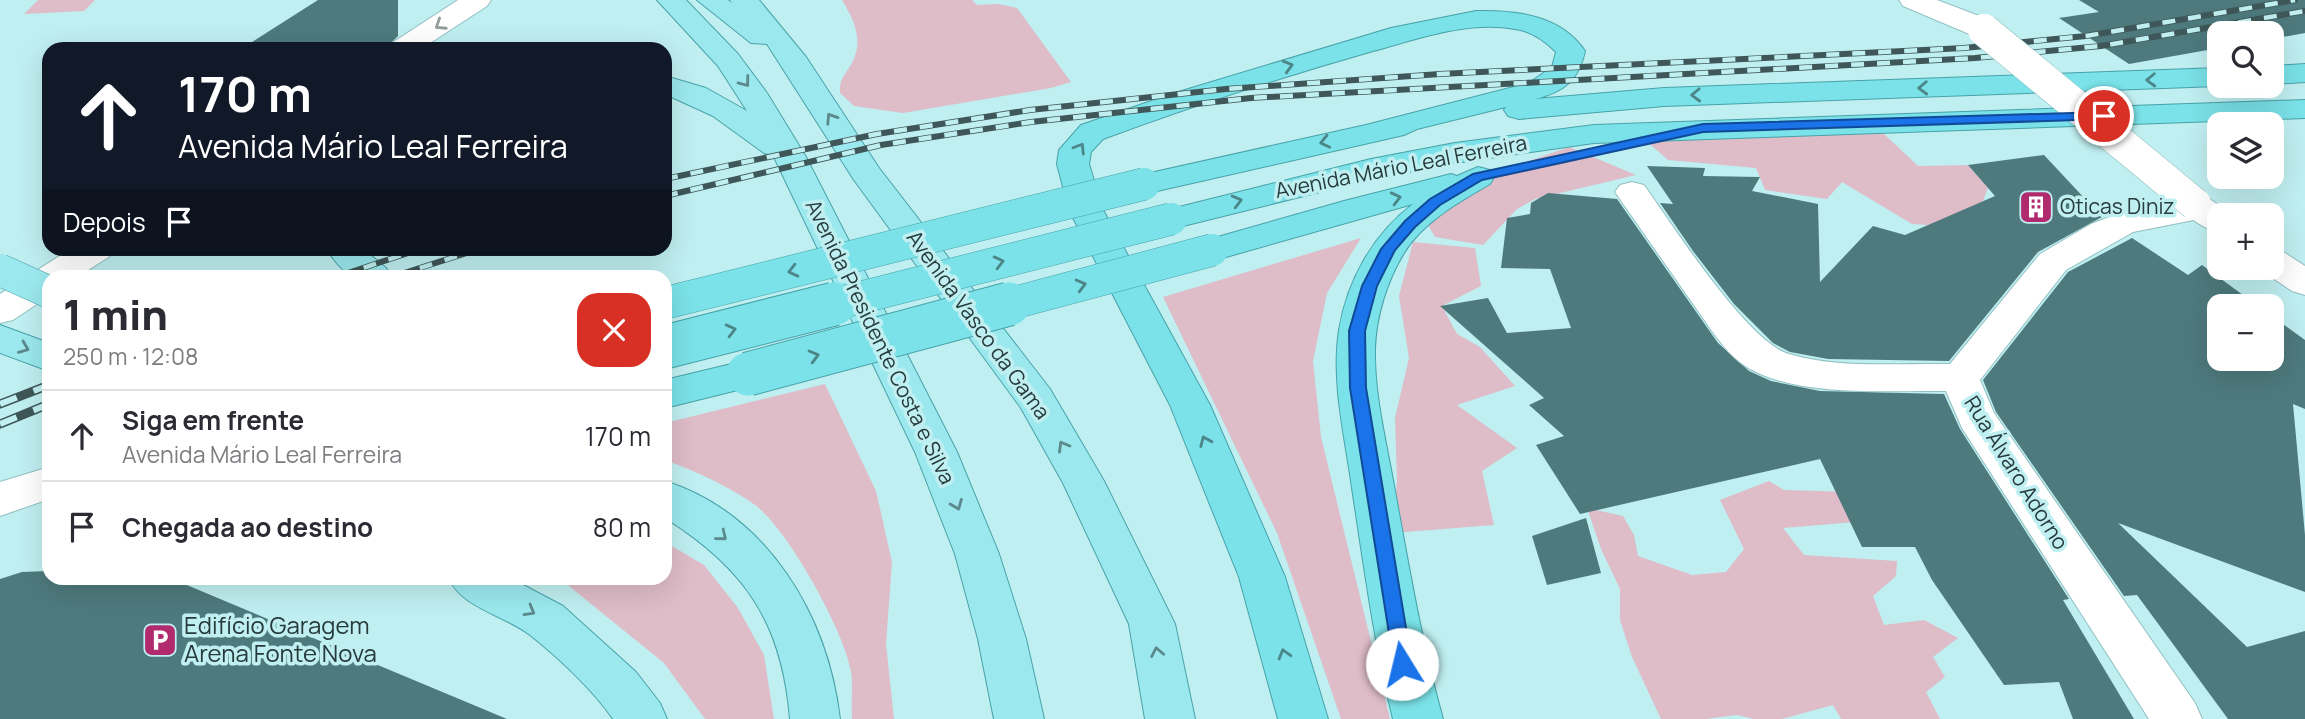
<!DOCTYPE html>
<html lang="pt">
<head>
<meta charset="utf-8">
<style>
	:root { --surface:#fff; --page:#f7f7f7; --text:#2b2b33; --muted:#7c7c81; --line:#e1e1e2 }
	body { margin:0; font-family:Manrope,sans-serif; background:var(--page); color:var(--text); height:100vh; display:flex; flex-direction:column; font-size:26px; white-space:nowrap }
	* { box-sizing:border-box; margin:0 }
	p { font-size:23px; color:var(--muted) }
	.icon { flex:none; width:38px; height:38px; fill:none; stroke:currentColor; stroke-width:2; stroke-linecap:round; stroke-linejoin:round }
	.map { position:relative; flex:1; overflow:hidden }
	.sheet { position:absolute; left:42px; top:270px; width:630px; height:315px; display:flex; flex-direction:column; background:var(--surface); border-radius:21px; box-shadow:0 7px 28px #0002 }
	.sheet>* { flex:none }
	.banner { position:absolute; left:42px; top:42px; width:630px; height:214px; border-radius:21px; box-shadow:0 7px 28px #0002; background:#111827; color:#fff; overflow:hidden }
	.buttons { position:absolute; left:2207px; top:21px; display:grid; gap:14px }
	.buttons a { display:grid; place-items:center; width:77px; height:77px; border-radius:14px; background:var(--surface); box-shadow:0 7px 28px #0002; font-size:35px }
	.pin { position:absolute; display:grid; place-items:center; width:60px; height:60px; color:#fff; margin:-30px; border:4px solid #fff; border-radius:50%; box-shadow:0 2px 7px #0007 }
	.me { position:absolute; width:77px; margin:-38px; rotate:351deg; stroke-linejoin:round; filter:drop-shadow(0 0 5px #0008) }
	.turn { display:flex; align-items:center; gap:24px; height:147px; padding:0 21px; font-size:32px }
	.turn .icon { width:91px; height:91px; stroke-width:2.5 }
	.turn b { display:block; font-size:49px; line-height:60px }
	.then { display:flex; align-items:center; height:66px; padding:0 21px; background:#0003; gap:14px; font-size:26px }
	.round { display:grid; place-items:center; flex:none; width:74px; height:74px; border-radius:21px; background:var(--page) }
	.overview { display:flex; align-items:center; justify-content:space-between; height:119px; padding:0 21px }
	h1 { font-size:42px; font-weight:800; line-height:52px }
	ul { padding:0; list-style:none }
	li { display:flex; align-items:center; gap:21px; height:91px; padding:0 21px; border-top:2px solid var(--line) }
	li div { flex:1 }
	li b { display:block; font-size:26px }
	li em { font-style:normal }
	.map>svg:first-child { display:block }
	.green { fill:#debcc8 }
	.building { fill:#4e7a7d }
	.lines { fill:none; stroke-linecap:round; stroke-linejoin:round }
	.minor-casing { stroke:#91bfc1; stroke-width:2 }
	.secondary-casing { stroke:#91bfc1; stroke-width:2 }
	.primary-casing { stroke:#48a2a8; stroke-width:2 }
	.trunk-casing { stroke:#48a2a8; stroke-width:2 }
	.minor { fill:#fff; fill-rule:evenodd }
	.secondary { fill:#fff; fill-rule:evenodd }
	.primary { fill:#9be9ee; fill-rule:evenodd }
	.trunk { fill:#7ae2e8; fill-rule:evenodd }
	.rail-far1-casing { stroke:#3f5758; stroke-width:6 }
	.rail-casing { stroke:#3f5758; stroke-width:9 }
	.rail-far1 { stroke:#c0eff1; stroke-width:4.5; stroke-dasharray:13; stroke-linecap:butt }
	.rail { stroke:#c0eff1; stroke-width:6; stroke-dasharray:18; stroke-linecap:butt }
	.secondary-bridge-casing { stroke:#91bfc1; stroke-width:33; stroke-linecap:butt }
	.primary-bridge-casing { stroke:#48a2a8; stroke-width:33; stroke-linecap:butt }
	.trunk-bridge-far1-casing { stroke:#48a2a8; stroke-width:33; stroke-linecap:butt }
	.trunk-bridge-casing { stroke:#48a2a8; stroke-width:45; stroke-linecap:butt }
	.secondary-bridge { stroke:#fff; stroke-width:32 }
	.primary-bridge { stroke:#9be9ee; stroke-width:32 }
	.trunk-bridge-far1 { stroke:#7ae2e8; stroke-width:32 }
	.trunk-bridge { stroke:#7ae2e8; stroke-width:43 }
	.oneway { stroke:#939c9d }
	.oneway2 { stroke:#4c8689 }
	.oneway3 { stroke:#5b898c }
	.route { fill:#1a73e8; stroke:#114b97; stroke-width:2 }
	.labels { text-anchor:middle; stroke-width:7; stroke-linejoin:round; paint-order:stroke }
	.street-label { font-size:21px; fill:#273a3b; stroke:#c0eff1 }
	.poi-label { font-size:21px; fill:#273a3b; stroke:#c0eff1; text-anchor:start }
	.near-poi-label { font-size:24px; fill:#273a3b; stroke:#c0eff1; text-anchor:start }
</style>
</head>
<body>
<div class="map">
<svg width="2305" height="719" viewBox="0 0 2305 719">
	<rect width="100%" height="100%" fill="#c0eff1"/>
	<!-- green -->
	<g class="green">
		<polygon points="38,0 95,0 84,11 24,14"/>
		<path d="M842,0h130l5,5 22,-1 18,4 54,74 -20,6 -148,25 -49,-7 -14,-13c-1,-14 5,-18 12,-30 12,-23 2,-43 -10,-63z"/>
		<polygon points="1883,133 1918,166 1968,165 1988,188 1978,213 1960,227 1912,224 1842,182 1827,199 1765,190 1756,168 1668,160 1644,139"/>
		<polygon points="1569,147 1636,175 1535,199 1517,209 1483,245 1435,237 1428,225 1460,191 1497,172"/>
		<polygon points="1361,238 1327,293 1313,361 1321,437 1390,719 1341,719 1277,533 1163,297"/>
		<polygon points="1413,242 1475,248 1481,286 1442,306 1457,334 1480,347 1515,386 1457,405 1517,448 1482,471 1494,525 1392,533 1397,481 1395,418 1409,358 1399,296"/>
		<path d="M825,384l51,107 16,71 -6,82 8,75h-42c-1,-15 1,-33 -1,-48 -7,-40 -63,-142 -96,-166 -28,-20 -58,-33 -90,-45v-37z"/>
		<polygon points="1769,481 1784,490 1855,492 1868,521 1783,528 1804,555 1897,561 1896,576 1873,596 1884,625 1924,620 1958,638 1933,657 1945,677 1926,692 1940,719 1841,719 1833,705 1782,719 1754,719 1737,715 1706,719 1661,719 1632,657 1620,620 1620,589 1601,549 1587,508 1623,516 1634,535 1638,556 1692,575 1726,572 1744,549 1720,500"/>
		<polygon points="665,542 704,565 738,608 764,655 774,719 705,719 664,663 559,578 665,578"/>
	</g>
	<!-- building -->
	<g class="building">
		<polygon points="318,0 398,0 398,36 385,49 241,49"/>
		<polygon points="2079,0 2305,0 2305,33 2272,39 2272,33 2219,33 2219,48 2129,64 2059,18 2099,12"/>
		<polygon points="2044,155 2102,217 2038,252 1949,361 1828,359 1790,352 1773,343 1734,304 1693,251 1660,203 1673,204 1647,166 1705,168 1703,176 1760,177 1752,191 1818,204 1820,282 1873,226 1905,235 1995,196 1968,165"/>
		<polygon points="1548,193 1617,199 1718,343 1749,371 1771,381 1820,391 1944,394 1960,429 2069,599 2063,600 2134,719 2073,719 2059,682 2004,685 1932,580 1915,547 1862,547 1820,459 1580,514 1536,445 1564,436 1529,405 1544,398 1440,306 1488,298 1507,333 1571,328 1550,269 1501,268 1507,218 1530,214 1531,203"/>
		<polygon points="2132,238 2188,275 2202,265 2258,306 2219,306 2219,359 2272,359 2272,316 2305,340 2305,409 2293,404 2305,535 2305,592 2118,523 2247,647 2305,631 2305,719 2228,719 2137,595 2124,596 1996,412 1983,380 2068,272"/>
		<polygon points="1586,518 1601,573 1547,585 1532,536"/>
		<polygon points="49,571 49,578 170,578 507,719 0,719 0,579 22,572"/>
	</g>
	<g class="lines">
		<!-- minor casing -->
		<g class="minor-casing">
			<path id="minor" d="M1632,182l12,3c28,39 103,157 145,169 50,15 109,9 161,10l90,-110 51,-30 21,-8 90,-17 12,3 5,7 -5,7 -81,16 -67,38 -86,110 14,33 201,290 7,16h-53l-187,-291 -16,-37c-60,-1 -142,7 -196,-22 -16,-9 -28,-24 -38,-38l-97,-139 5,-7z"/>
		</g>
		<!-- secondary casing -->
		<g class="secondary-casing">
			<g id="secondary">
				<polygon points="458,0 491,0 487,6 421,49 388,49 392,43"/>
				<polygon points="1899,0 1937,0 1987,19 1998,30 1994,36 1984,38 1974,36 1903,6"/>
				<path d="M2195,194l12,3 25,18h-13v18c-16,-5 -31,-15 -41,-29l5,-7z"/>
				<polygon points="72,248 115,248 110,256 79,276 49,276 49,296 13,320 0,323 0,294"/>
				<polygon points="2272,250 2285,253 2305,266 2305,295 2292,291 2259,269 2272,268"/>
				<polygon points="49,467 49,499 0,516 0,482"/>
			</g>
		</g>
		<!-- primary casing -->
		<g class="primary-casing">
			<g id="primary">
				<polygon points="657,0 686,0 738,54 767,93 806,157 957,452 999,554 1026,639 1044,719 994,719 978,639 955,554 915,452 773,155 764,153 713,116 665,94 665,76 706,88 747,111 718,66"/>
				<polygon points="697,0 728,0 732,3 730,0 759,0 806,57 879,168 1050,389 1104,481 1175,624 1195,719 1145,719 1129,624 1063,483 1021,408 854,180 767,44 751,43"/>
				<path d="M326,248h36l24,20 5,8c-37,3 -44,4 -65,-28z"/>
				<polygon points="0,325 49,343 49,371 0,353"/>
				<path d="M665,481c103,33 163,135 175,238h-50c-8,-96 -44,-150 -125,-201z"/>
				<path d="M449,578h61l53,28 73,66 24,31 7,16h-54c-20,-29 -55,-62 -83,-84 -24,-19 -70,-28 -81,-57z"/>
			</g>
		</g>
		<!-- trunk casing -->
		<g class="trunk-casing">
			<g id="trunk">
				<path d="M1476,11c40,-1 85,4 109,40 -6,29 -21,41 -50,48l129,-11 555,-20v18l-555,20 -145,13 -11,-3 -4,-6 2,-3 -89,22 -13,6 -260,59 -12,-3 -4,-7 4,-7 234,-52 163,-42 23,-16 4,-15c-11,-11 -25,-21 -41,-23 -47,-9 -97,10 -142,22 -91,26 -181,55 -270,88l-12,13 -2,12 14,46 107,195 75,172 43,142h-50l-39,-142 -69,-172 -101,-195 -12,-46 2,-14 22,-25 94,-32 216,-65z"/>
				<polygon points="2305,64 2305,82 2272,84 2272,66"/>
				<polygon points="2305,100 2305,118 1594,143 1455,163 1372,179 1171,229 1159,226 1154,219 1159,212 1371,159 1455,143 1594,125"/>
				<path d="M1478,167l12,3 4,7 -4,7c-31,18 -67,38 -86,69 -17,28 -28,63 -29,96 -1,47 12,95 20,142 14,76 27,153 48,228h-50c-19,-76 -29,-153 -41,-231 -7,-51 -21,-106 -13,-158 8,-49 34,-96 74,-126l-201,57 -12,-3 -6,-8 6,-8 144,-41 107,-27 6,2z"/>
				<polygon points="748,360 762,364 767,374 762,384 665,408 665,380"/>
			</g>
		</g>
		<!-- minor -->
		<use href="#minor" class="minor"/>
		<!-- secondary -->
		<use href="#secondary" class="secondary"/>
		<!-- primary -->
		<use href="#primary" class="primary"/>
		<!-- trunk -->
		<use href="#trunk" class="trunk"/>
		<!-- rail-far1 casing -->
		<g class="rail-far1-casing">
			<g id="rail-far1">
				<polyline points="665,179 877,134 1030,110 1226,89 1440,74 1964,48 2086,36 2295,0"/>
				<polyline points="665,196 881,145 1031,122 1251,98 1975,58 2101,46 2305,11"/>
				<polyline points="339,276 423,248"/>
				<polyline points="395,276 482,248"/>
			</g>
		</g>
		<!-- rail casing -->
		<g class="rail-casing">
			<g id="rail">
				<polyline points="0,404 49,385"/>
				<polyline points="0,424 49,404"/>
			</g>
		</g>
		<!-- rail-far1 -->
		<use href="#rail-far1" class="rail-far1"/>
		<!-- rail -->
		<use href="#rail" class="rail"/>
		<!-- secondary-bridge casing -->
		<g class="secondary-bridge-casing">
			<polyline id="secondary-bridge" points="1984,30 2195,204"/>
		</g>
		<!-- primary-bridge casing -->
		<g class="primary-bridge-casing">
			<polyline id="primary-bridge" points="0,270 49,292"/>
		</g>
		<!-- trunk-bridge-far1 casing -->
		<g class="trunk-bridge-far1-casing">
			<g id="trunk-bridge-far1">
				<polyline points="665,303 1144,184"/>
				<polyline points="827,306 1171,219"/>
				<polyline points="1002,306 1212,250"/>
			</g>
		</g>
		<!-- trunk-bridge casing -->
		<g class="trunk-bridge-casing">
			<g id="trunk-bridge">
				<polyline points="665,347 834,304"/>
				<polyline points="748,374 1009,304"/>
			</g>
		</g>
		<!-- secondary-bridge -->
		<use href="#secondary-bridge" class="secondary-bridge"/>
		<!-- primary-bridge -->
		<use href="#primary-bridge" class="primary-bridge"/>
		<!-- trunk-bridge-far1 -->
		<use href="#trunk-bridge-far1" class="trunk-bridge-far1"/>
		<!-- trunk-bridge -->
		<use href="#trunk-bridge" class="trunk-bridge"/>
	</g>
	<!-- one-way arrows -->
	<defs><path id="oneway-chevron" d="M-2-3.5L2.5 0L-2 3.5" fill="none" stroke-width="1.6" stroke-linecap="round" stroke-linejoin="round" transform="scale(1.75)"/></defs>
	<use class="oneway" href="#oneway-chevron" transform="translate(440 25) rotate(147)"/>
	<g class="oneway2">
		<use href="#oneway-chevron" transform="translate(1288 66) rotate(-16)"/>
		<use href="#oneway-chevron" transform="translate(2151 80) rotate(178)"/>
		<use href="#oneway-chevron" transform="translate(1923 88) rotate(178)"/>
		<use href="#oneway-chevron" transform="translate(1696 95) rotate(178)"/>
		<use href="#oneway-chevron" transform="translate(1325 142) rotate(167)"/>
		<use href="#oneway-chevron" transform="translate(1080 148) rotate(-58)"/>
		<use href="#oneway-chevron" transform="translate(1396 198) rotate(-14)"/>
		<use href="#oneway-chevron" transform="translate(1237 201) rotate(-15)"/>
		<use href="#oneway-chevron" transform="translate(999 262) rotate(-14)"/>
		<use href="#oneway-chevron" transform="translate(793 271) rotate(166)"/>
		<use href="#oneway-chevron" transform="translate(1081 285) rotate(-15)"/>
		<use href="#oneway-chevron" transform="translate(731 330) rotate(-14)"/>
		<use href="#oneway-chevron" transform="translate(814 356) rotate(-15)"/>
		<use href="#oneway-chevron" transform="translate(1205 441) rotate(-113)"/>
		<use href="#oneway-chevron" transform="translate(1284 654) rotate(-106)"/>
	</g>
	<g class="oneway3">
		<use href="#oneway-chevron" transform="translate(745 82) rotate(53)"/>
		<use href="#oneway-chevron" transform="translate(831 118) rotate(-123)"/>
		<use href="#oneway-chevron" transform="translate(24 348) rotate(22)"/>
		<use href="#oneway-chevron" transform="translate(1063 446) rotate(-120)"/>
		<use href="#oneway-chevron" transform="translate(957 505) rotate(68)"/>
		<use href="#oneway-chevron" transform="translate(722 536) rotate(39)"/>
		<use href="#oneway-chevron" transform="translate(530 611) rotate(30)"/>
		<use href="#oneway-chevron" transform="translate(1157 652) rotate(-101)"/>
	</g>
	<!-- route -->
	<polygon class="route" points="2104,112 2110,116 2108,119 1703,132 1482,180 1440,205 1415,227 1395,250 1377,286 1365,331 1366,388 1412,664 1409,671 1402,673 1395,671 1350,388 1349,331 1362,286 1381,249 1405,221 1430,199 1473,174 1703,124"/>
	<!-- icons -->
	<defs>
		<g id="building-square" transform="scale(1.75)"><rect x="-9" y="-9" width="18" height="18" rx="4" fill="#b12a6e" stroke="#c0eff1"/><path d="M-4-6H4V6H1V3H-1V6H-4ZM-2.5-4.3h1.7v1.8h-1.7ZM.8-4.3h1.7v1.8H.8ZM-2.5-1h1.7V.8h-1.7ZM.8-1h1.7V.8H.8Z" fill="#fff"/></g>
		<g id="parking-square" transform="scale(1.75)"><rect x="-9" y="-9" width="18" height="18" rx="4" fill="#b12a6e" stroke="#c0eff1"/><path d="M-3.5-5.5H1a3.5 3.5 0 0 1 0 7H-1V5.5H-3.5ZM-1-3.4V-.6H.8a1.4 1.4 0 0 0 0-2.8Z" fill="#fff"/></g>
	</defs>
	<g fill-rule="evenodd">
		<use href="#building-square" x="2036" y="207"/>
		<use href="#parking-square" x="160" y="640"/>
	</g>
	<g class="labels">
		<!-- street labels -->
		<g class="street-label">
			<text transform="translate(1401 167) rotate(-11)" y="7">Avenida Mário Leal Ferreira</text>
			<text transform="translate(978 325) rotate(54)" y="7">Avenida Vasco da Gama</text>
			<text transform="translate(880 342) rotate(64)" y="7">Avenida Presidente Costa e Silva</text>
			<text transform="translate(2016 473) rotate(58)" y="7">Rua Álvaro Adorno</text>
		</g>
		<!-- poi labels -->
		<g class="poi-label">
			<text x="2060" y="214">Oticas Diniz</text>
		</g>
		<!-- near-poi labels -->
		<g class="near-poi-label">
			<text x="184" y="634">Edifício Garagem<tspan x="184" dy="28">Arena Fonte Nova</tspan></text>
		</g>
	</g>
</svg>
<div class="buttons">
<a><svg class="icon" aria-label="search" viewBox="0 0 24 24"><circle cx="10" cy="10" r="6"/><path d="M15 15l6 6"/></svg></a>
<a><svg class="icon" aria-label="layers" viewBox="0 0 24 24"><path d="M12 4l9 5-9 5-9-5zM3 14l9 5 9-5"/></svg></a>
<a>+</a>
<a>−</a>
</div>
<div class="pin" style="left:2104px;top:116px;background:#d93025"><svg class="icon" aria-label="arrive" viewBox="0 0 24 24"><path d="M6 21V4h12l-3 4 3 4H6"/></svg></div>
<svg class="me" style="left:1402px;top:664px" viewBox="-20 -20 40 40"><circle r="19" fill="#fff"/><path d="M0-13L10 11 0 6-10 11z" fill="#1a73e8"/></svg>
<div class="banner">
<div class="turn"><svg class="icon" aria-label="ahead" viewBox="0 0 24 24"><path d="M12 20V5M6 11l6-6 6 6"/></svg><div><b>170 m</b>Avenida Mário Leal Ferreira</div></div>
<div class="then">Depois<svg class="icon" aria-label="arrive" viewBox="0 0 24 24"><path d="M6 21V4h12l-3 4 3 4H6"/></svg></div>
</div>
<section class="sheet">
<div class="overview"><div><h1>1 min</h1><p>250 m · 12:08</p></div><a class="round" style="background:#d93025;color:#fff"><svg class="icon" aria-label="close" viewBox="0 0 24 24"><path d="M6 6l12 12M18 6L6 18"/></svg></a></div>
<ul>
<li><svg class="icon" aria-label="ahead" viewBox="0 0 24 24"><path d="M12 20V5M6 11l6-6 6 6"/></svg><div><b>Siga em frente</b><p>Avenida Mário Leal Ferreira</p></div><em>170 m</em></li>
<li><svg class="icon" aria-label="arrive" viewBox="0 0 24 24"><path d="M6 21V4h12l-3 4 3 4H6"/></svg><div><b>Chegada ao destino</b></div><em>80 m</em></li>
</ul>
</section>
</div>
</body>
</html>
